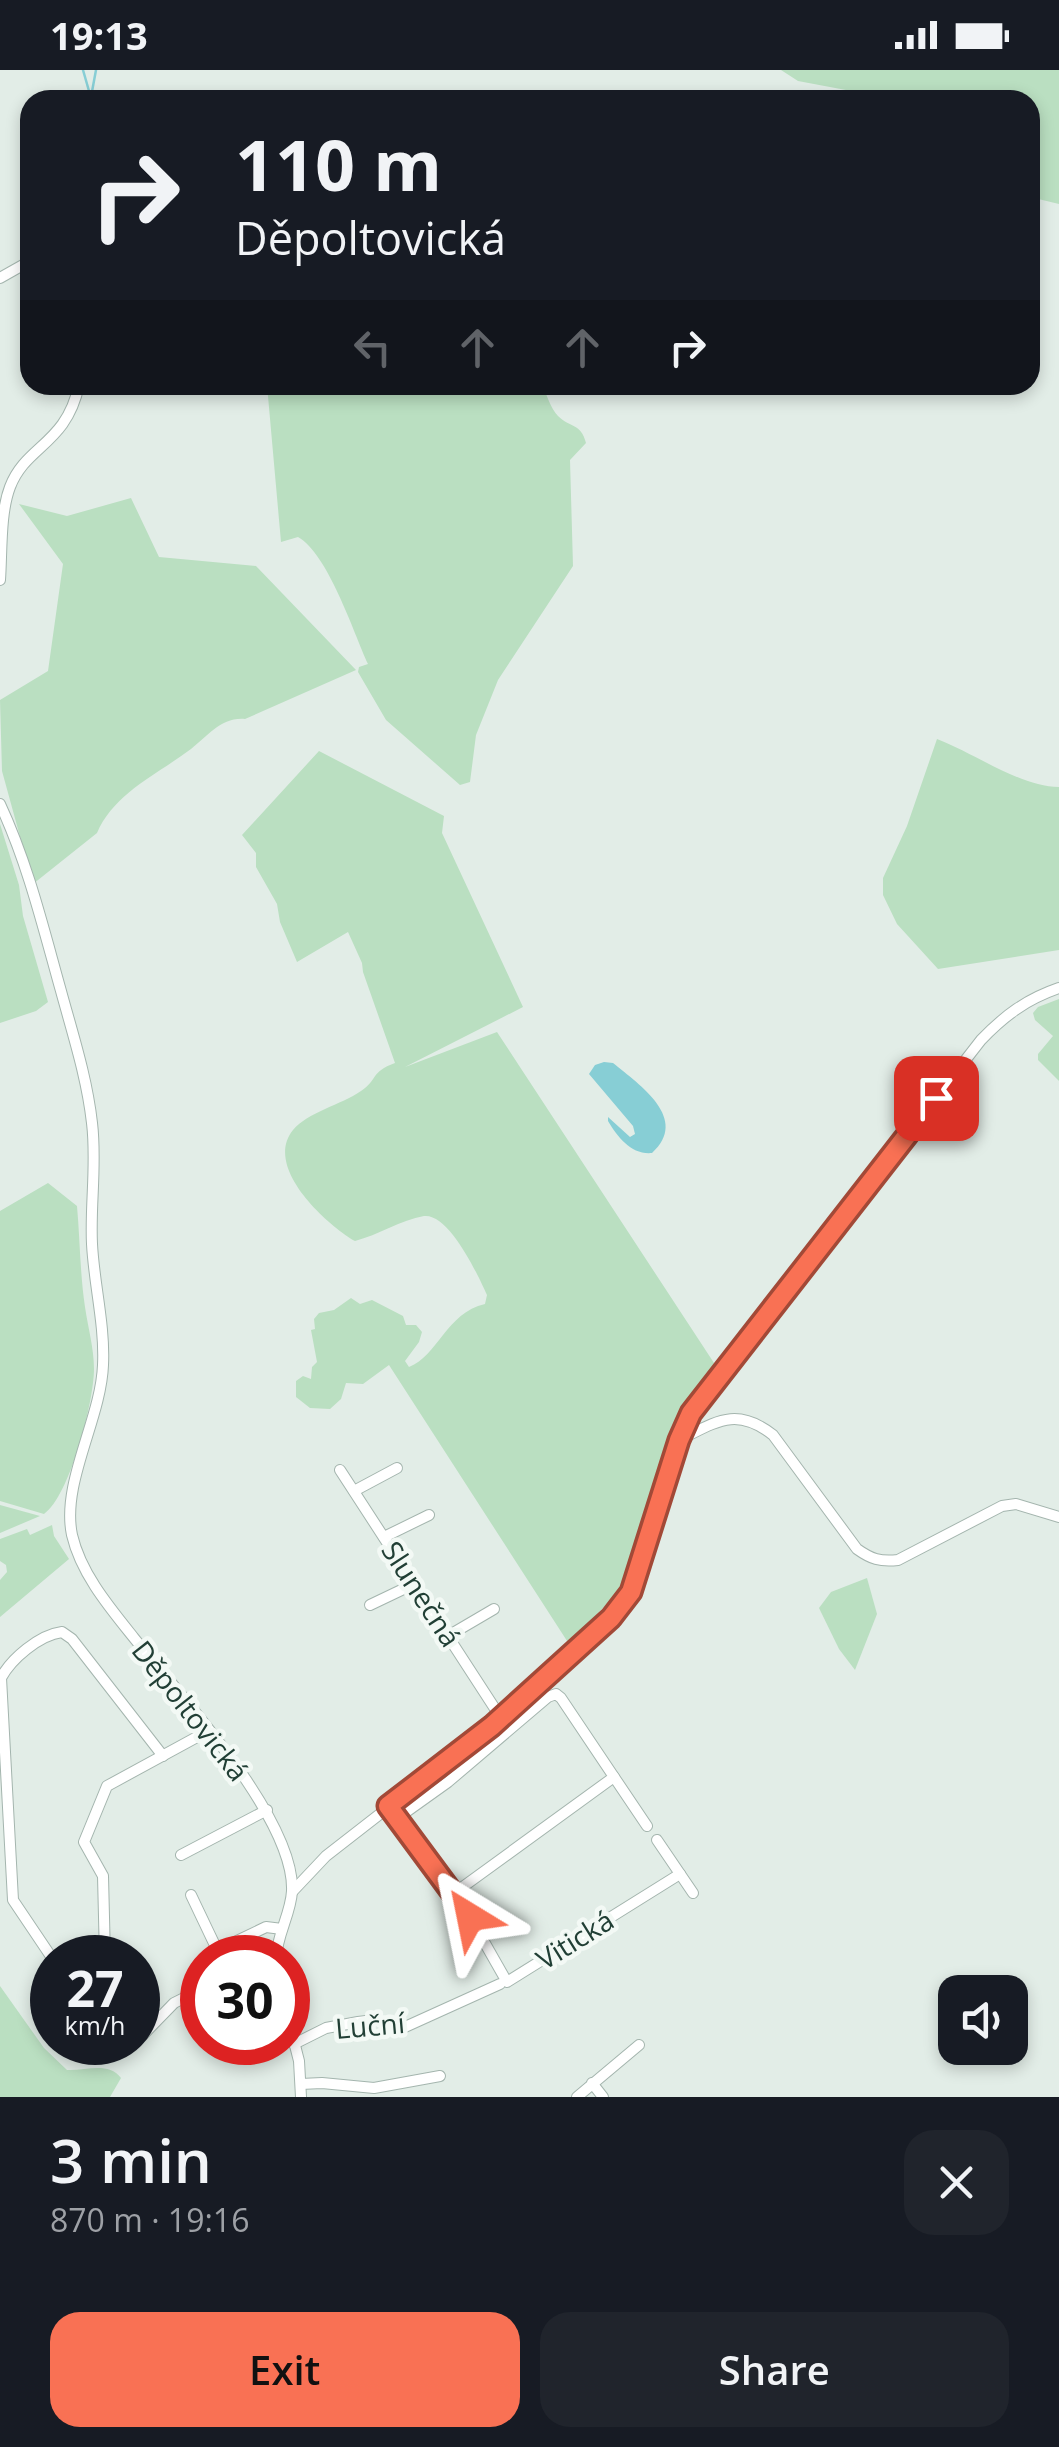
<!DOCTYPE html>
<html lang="en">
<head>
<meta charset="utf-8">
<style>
	:root { --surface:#171b24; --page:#20242c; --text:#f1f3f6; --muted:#9ea1a6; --accent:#f97154 }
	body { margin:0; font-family:"Open Sans",sans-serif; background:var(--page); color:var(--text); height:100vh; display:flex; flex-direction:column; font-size:38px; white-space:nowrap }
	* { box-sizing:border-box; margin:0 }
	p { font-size:32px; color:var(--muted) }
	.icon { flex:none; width:55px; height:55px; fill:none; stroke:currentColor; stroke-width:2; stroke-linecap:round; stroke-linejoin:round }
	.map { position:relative; height:2027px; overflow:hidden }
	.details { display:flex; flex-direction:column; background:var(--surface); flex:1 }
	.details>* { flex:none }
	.hud { position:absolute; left:20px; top:20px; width:1020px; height:305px; border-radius:30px; box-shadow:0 5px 15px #0003; background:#171b24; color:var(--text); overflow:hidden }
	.fabs { position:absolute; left:938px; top:1905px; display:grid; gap:20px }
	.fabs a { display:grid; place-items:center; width:90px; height:90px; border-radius:20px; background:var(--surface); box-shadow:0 5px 15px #0003; font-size:50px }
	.speed { position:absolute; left:30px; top:1865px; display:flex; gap:20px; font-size:50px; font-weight:700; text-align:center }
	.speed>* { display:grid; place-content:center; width:130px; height:130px; border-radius:50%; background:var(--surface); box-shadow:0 5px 15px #0003; line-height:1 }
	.speed small { font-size:25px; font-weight:400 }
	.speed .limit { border:15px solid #d22; background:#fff; color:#111 }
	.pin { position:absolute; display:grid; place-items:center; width:85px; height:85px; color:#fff; margin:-42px; border-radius:20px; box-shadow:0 5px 15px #0006 }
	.me { position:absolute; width:110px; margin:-55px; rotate:325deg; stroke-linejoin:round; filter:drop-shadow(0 0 8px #0008) }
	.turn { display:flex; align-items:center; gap:35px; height:210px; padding:0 50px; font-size:45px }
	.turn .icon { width:130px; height:130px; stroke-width:2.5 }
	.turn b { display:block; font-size:70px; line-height:85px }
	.lanes { display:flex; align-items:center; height:95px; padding:0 50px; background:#0003; justify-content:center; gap:50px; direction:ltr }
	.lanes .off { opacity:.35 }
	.round { display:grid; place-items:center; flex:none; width:105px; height:105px; border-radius:30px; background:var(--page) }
	.overview { display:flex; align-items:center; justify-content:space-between; height:170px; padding:0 50px }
	h1 { font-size:60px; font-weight:600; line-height:75px }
	.cta { display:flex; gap:20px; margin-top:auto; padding:20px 50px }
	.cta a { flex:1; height:115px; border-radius:30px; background:var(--accent); color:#111; font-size:40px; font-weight:600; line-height:115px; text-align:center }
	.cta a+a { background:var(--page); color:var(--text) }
	.status { display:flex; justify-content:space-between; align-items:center; height:70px; padding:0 50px; background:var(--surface); direction:ltr }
	.status svg { height:28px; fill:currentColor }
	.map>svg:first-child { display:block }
	.green { fill:#badfc1 }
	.water { fill:#87ced5 }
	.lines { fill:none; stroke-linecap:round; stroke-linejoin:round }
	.stream { stroke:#87ced5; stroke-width:2.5 }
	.minor-casing { stroke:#a4b5ae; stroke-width:12 }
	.minor { stroke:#fff; stroke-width:10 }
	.route-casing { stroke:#a24937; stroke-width:25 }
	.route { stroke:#f97154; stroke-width:18 }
	.labels { text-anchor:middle; stroke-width:9; stroke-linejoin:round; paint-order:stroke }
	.street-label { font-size:28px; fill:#213f35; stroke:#f3f9f5 }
</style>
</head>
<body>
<div class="status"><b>19:13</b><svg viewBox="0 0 49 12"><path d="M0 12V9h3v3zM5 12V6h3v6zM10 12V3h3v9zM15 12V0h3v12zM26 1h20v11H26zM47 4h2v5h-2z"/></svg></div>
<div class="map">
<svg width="1059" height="2027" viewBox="0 0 1059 2027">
	<rect width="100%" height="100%" fill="#e2ede7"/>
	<!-- green -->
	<g class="green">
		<polygon points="781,0 1059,0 1059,134 1030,127 1030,30 899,30 798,11"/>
		<path d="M267,315h276c3,9 8,24 15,31 12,12 23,7 28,27l-16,17 3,106 -75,114 -22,55 -6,47 -10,3 -74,-65 -28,-48 1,-5 9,-3c-15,-33 -40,-110 -70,-127l-17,5z"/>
		<path d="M131,428l28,59 97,9 100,104 -111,49c-24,-2 -37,17 -54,30 -33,25 -77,44 -94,84l-64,51 -31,-113 -2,-71 48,-29 15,-107 -44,-60 48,12z"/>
		<path d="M937,669c37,14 84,48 122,48v163l-121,19 -41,-45 -14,-29v-17l24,-52z"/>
		<path d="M319,681l125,65 -2,17 81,174 -118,60 92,-35 219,334 -44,60 -23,85 -23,68 -10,15 -47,50 -180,-279 -26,19 -17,-1 -5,16 -11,10 -20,-1 -14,-11v-16l7,-5 8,3 1,-12 5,-5 -6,-32 4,-1 -1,-10 5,-6 15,-3 17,-12 9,6 12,-4 31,16 3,9h10l6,7 -3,10 -14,19 4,6c29,-11 37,-54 76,-63l2,-9c-9,-20 -38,-82 -63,-79 -23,4 -46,19 -69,25 -29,-17 -92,-74 -62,-111 15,-18 48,-25 68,-39 17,-11 9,-19 34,-28l-32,-91 -1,-9 -14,-31 -51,30 -17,-40 -3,-18 -21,-37v-14l-14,-18z"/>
		<polygon points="0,754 19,815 23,846 48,932 36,941 0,953"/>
		<polygon points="1059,929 1059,1011 1038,990 1038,984 1053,966 1035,950 1033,943 1038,937"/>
		<path d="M48,1113l29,23c3,33 3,68 8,101 3,21 9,41 9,62 0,32 -24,127 -50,145l-44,-13v-290z"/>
		<polygon points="0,1435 40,1446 0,1463"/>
		<polygon points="52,1455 54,1466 69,1489 0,1547 0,1510 7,1502 6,1495 0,1491 0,1469 27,1459 30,1465"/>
		<polygon points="867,1508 877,1544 855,1600 839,1579 819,1538 831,1522"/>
		<path d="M0,1916l44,62 23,22c19,1 41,-9 54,8l-11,19h-110z"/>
	</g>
	<!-- water -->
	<path class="water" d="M604,992l9,1c27,22 77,56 39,90 -20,2 -34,-15 -44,-32v-4l22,20 5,-3 -2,-8 -44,-52 6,-9z"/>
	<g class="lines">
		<!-- stream -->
		<g class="stream">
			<polyline points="83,0 91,28"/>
			<polyline points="91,27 96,0"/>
		</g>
		<!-- minor casing -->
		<g class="minor-casing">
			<g id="minor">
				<polyline points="114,30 115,26"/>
				<polyline points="0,208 30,191"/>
				<path d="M0,510c2,-28 0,-67 10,-93 16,-42 56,-42 69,-102"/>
				<path d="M0,734c28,60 43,123 61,187 12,44 26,87 31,132 5,41 -2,81 0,121 2,40 13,81 11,121 -2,54 -42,118 -31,170 9,39 38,73 62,103 46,57 161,181 158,253 -1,22 -15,44 -16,67"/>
				<path d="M679,1370c37,-18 57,-34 94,-5l84,114c14,10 23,13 41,11l104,-54 14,-2 43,13"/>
				<polyline points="340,1400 501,1648"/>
				<polyline points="354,1421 397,1398"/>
				<polyline points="384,1467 429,1445"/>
				<polyline points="370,1535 414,1514"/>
				<polyline points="448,1566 494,1539"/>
				<polyline points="614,1707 647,1756"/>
				<polyline points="397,1745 470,1847 507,1912 680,1804"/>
				<polyline points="399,1747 448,1712 548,1627 556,1624 561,1628 614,1707 453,1824"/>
				<polyline points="657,1770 693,1823"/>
				<polyline points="181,1785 267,1740"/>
				<path d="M292,1822l34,-36 167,-130 118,-108 20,-26 48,-152 12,-27 290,-373c24,-25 46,-41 78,-52"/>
				<polyline points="191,1825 221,1888"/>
				<polyline points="218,1880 266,1857 282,1859"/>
				<path d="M52,1888l-39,-58 -12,-222c10,-19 38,-43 61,-46l10,7 91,117"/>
				<polyline points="105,1888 103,1806 84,1772 107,1716 208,1661"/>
				<polyline points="288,1948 299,1991 301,2027"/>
				<polyline points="138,1970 174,1933 202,1919"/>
				<polyline points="294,1974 326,1958 358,1952 374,1950 405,1957 500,1914"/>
				<polyline points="592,2013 603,2027"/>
				<polyline points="301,2014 322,2013 374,2018 440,2006"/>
				<polyline points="577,2027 639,1975"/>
			</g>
		</g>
		<!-- minor -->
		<use href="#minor" class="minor"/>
	</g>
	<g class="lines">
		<!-- route casing -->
		<g class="route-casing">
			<polyline id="route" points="470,1847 388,1736 492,1656 611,1548 631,1522 679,1370 691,1343 936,1028"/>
		</g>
		<!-- route -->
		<use href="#route" class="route"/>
	</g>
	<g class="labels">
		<!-- street labels -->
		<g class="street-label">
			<text transform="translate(421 1524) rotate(57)" y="10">Slunečná</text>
			<text transform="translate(190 1641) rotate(52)" y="10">Děpoltovická</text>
			<text transform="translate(575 1870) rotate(-32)" y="10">Vitická</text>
			<text transform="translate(370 1956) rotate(-5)" y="10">Luční</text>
		</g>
	</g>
</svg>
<div class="fabs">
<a><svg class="icon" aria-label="sound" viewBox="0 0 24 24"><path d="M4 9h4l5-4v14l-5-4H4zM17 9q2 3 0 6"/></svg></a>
</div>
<div class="speed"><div>27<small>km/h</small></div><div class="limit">30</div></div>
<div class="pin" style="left:936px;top:1028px;background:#d93025"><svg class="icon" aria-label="arrive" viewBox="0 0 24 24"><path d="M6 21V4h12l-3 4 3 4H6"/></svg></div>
<svg class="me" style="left:470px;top:1847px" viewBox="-20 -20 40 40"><path d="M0-17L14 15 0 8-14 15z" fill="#f97154" stroke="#fff" stroke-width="4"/></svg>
<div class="hud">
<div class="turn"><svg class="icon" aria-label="right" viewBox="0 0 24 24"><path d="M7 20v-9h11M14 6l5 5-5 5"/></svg><div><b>110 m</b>Děpoltovická</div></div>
<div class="lanes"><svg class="icon off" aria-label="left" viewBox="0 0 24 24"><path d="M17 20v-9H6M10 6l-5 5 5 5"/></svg><svg class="icon off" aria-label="ahead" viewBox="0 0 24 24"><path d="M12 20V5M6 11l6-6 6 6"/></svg><svg class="icon off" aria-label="ahead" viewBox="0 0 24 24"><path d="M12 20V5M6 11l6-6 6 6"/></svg><svg class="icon" aria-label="right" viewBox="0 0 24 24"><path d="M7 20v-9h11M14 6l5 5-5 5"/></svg></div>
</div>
</div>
<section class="details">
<div class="overview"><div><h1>3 min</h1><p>870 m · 19:16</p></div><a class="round"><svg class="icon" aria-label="close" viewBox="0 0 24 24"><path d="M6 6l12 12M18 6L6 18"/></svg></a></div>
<div class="cta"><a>Exit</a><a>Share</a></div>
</section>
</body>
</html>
